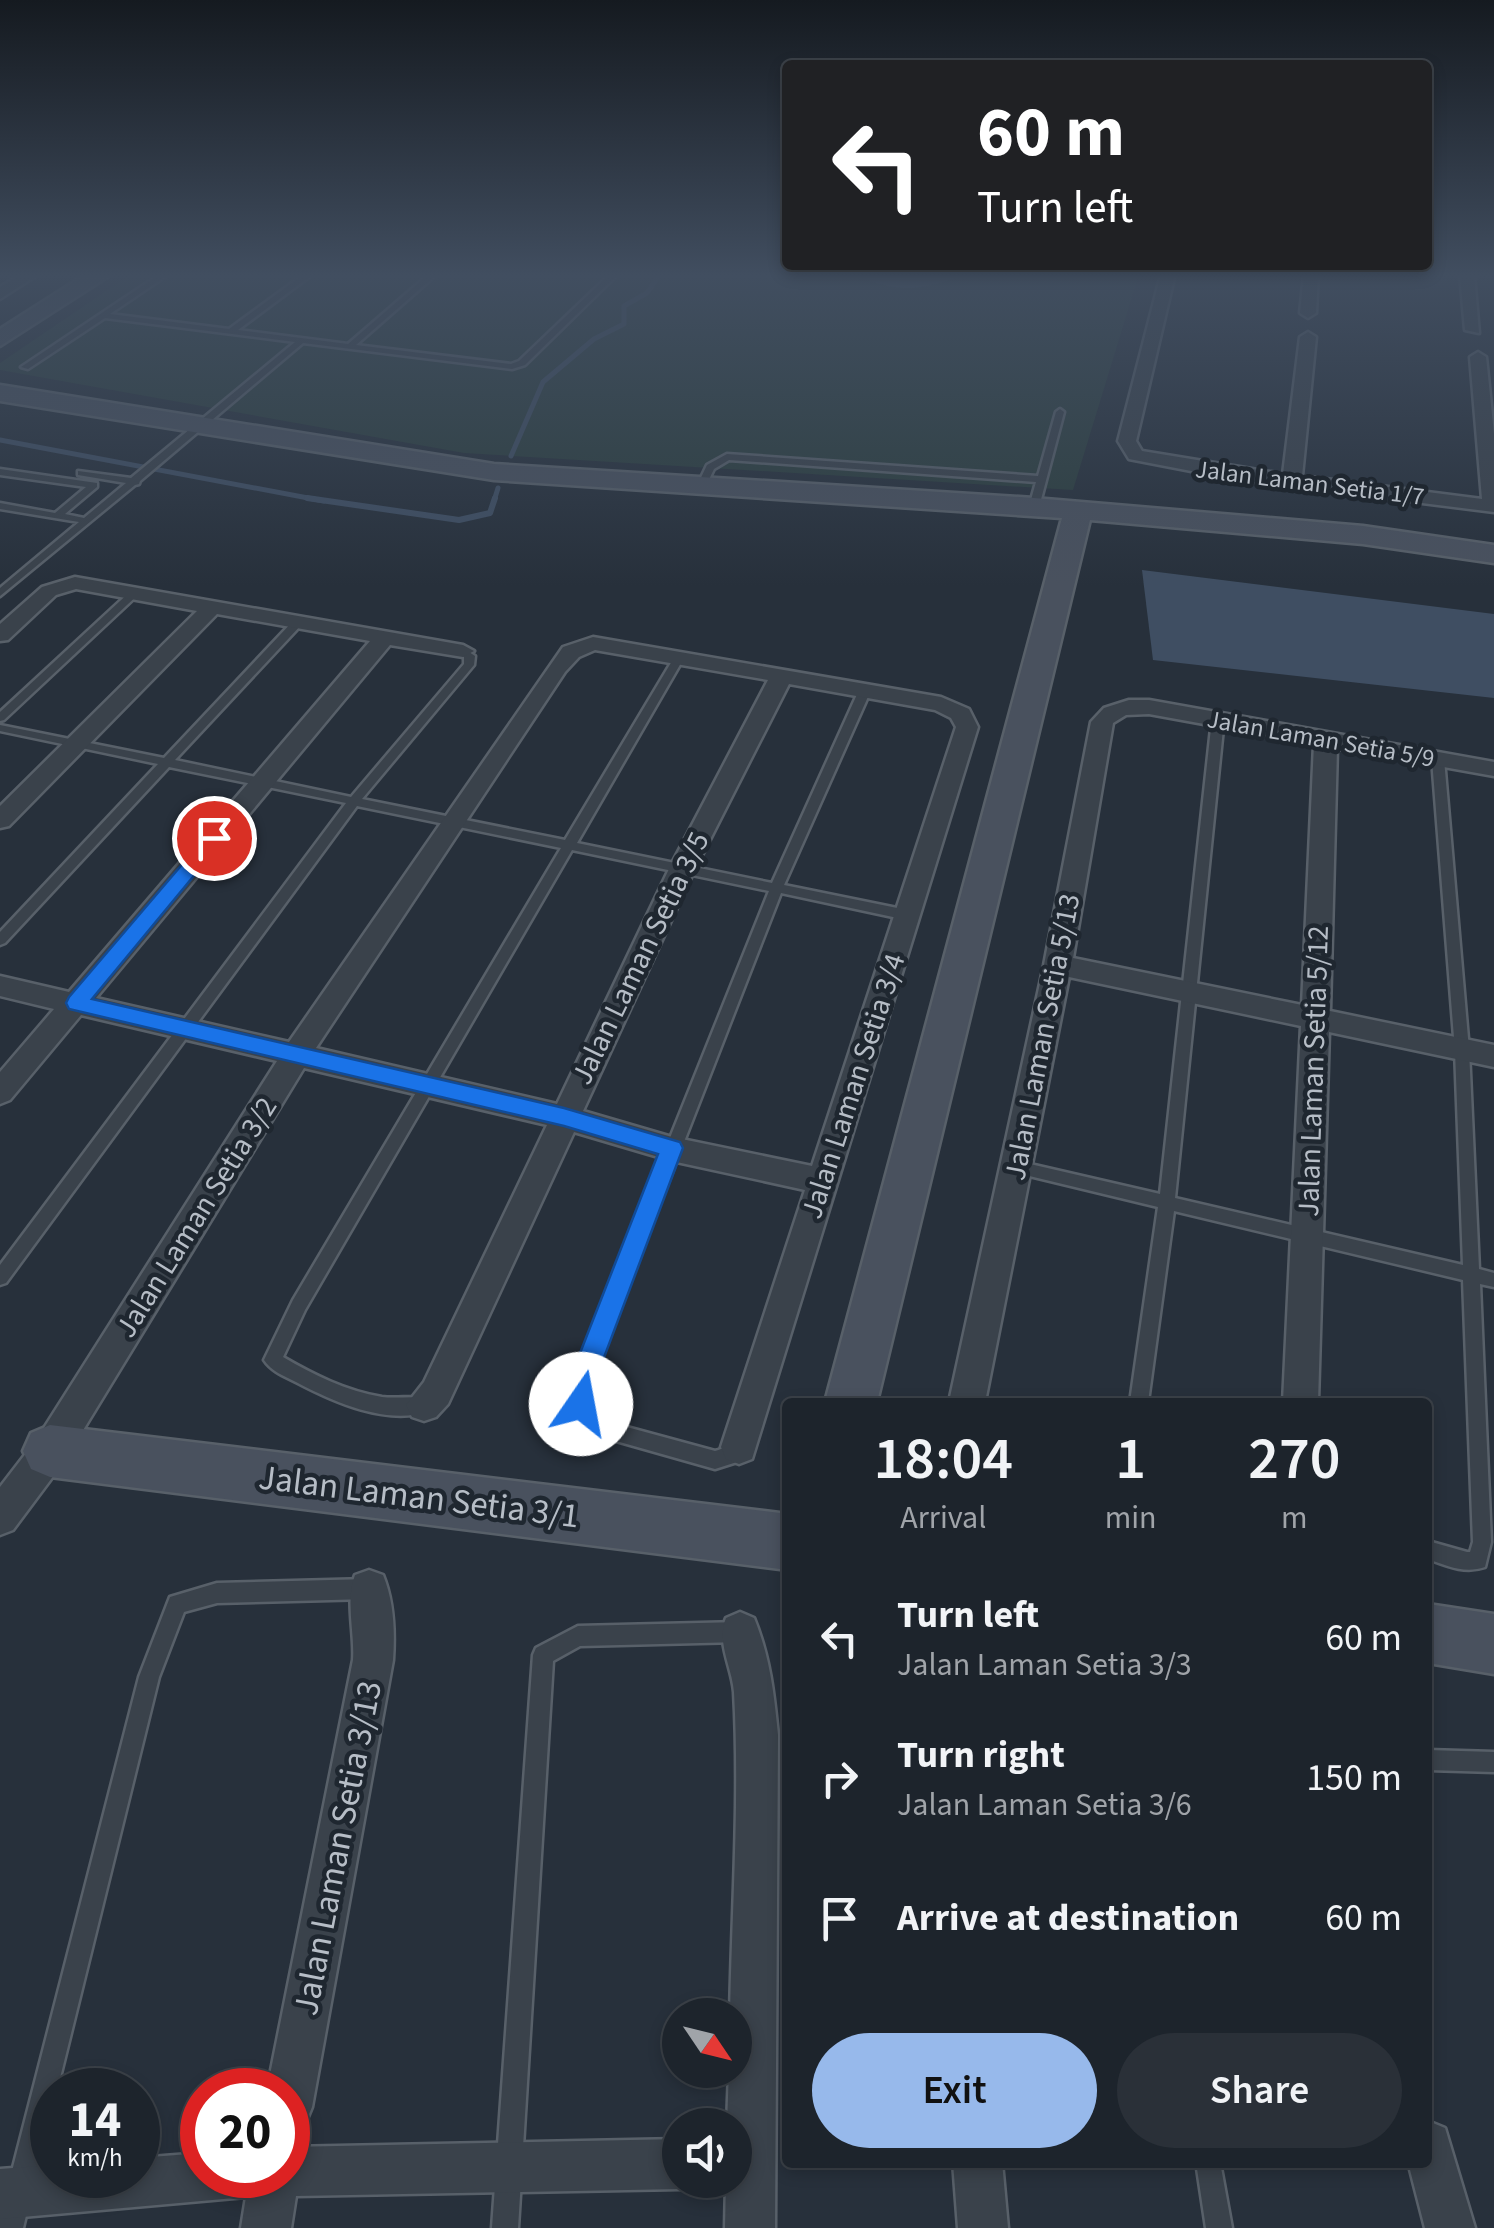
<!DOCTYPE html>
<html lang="en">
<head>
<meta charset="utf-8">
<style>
	:root { --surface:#1d242c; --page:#2a3038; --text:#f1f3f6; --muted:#a0a4a9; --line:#3b4148; --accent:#97b9eb }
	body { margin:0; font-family:"Source Sans 3",sans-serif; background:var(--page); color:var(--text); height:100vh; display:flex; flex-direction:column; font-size:38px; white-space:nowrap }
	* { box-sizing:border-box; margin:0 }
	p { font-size:32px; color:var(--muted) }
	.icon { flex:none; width:55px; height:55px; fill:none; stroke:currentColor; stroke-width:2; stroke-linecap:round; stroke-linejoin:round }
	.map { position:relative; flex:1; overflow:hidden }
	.sheet { position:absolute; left:782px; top:1398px; width:650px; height:770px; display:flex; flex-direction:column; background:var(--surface); border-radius:10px; box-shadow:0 5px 15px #0003,0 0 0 2px var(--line) }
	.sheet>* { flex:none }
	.banner { position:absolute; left:782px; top:60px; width:650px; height:210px; border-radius:10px; box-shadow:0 5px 15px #0003,0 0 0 2px var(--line); background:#202124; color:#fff; overflow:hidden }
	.needle { width:65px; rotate:125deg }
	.buttons { position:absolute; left:662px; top:1998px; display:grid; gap:20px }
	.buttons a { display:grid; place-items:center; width:90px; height:90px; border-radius:50%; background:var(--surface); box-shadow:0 5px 15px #0003,0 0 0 2px var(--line); font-size:50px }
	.speed { position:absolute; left:30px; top:2068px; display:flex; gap:20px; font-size:50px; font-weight:700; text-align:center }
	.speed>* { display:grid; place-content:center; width:130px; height:130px; border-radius:50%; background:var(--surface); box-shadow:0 5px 15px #0003,0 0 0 2px var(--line); line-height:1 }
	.speed small { font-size:25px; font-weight:400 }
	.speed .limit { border:15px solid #d22; background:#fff; color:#111 }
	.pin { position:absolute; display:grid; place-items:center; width:85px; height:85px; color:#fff; margin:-42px; border:5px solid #fff; border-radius:50%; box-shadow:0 2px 10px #0007 }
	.me { position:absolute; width:110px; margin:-55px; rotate:12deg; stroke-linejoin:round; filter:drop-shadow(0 0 8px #0008) }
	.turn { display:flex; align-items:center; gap:35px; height:210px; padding:0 30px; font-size:45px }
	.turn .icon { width:130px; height:130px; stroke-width:2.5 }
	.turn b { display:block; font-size:70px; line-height:85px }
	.eta { display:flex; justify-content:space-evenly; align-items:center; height:170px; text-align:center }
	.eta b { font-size:60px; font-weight:600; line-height:70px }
	.button { display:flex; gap:20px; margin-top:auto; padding:20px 30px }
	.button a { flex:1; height:115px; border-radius:60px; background:var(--accent); color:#111; font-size:40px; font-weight:600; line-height:115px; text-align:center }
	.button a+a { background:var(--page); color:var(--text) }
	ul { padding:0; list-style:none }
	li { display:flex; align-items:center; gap:30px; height:140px; padding:0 30px }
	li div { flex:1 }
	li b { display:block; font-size:38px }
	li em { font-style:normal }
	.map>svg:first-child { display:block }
	.green { fill:#2c3e3e }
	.water { fill:#3f4e62 }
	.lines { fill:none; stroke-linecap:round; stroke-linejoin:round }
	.stream-far1 { stroke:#3f4e62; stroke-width:5 }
	.stream { stroke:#3f4e62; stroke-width:6 }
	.lane-casing { stroke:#586069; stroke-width:5 }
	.street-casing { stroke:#586069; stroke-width:5 }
	.secondary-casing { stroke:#586069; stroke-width:5 }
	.lane { fill:#3a424b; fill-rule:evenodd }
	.street { fill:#3a424b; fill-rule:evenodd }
	.secondary { fill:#49515e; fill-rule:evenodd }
	.route { fill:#1a73e8; stroke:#114b97; stroke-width:2.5 }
	.labels { text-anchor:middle; stroke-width:9; stroke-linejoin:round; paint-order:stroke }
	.far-street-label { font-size:25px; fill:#b6bdc6; stroke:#1f2730 }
	.street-label { font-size:30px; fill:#b6bdc6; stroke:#1f2730 }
	.near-street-label { font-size:35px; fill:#b6bdc6; stroke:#1f2730 }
</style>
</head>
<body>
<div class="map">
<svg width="1494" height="2228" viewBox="0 0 1494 2228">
	<rect width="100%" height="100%" fill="#27303b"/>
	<!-- green -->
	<polygon class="green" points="131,274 1139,274 1073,490 464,453 0,370 0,363"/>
	<!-- water -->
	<g class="water">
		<path d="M856,274h107c-36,17 -71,20 -107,0z"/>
		<polygon points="1142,570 1494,614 1494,698 1153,660"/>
	</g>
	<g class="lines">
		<!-- stream-far1 -->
		<g class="stream-far1">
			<polyline points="0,440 324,501"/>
			<polyline points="511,456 543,382 594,339 624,324 624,306 647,293 660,274"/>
			<polyline points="494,501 498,488"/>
		</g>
		<!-- stream -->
		<polyline class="stream" points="307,498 459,520 490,513 495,498"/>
		<!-- lane casing -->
		<g class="lane-casing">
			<g id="lane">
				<polygon points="160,274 169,274 110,314 229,329 304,274 313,274 238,330 348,344 429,274 437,274 356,345 511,364 519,361 610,274 618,274 525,365 512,369 303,343 140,481 139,484 135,485 0,596 0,588 79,522 0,509 0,503 55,513 86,487 0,475 0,469 97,483 97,487 65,514 84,518 126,483 78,475 78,471 131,478 295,342 105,318 28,369 21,367"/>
				<polygon points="1060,409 1064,412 1039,507 1034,510 1029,507 1036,482 729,460 714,469 704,490 696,488 707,465 727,454 1038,476 1056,412"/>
				<polygon points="133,589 142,591 4,720 0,721 0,712"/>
				<path d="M299,618l5,3 -1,2 -128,137 176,37 113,-133v-7l-6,-6 5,-3 12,8 -1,9 -112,134 203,41 110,-184 5,-3 5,3 -108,187 195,40 87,-193 6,-3 6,3 -87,195 123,25 7,5 -7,5 -126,-27 -188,482 -3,28 11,17 114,31c10,-2 15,-9 24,-13l6,3 3,6 -11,15 -22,7 -120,-34c-24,-13 -22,-36 -20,-60l194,-484 -197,-41 -267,460 -22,47c31,18 63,34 99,40 16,2 33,-2 48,2l3,6 -3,6c-43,15 -96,-9 -134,-29 -12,-6 -25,-11 -32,-22l29,-60 268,-452 -204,-42 -351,477 -6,2v-20l346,-462 -177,-36 -164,176 -5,2v-13l158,-168 -158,-33v-6l164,33 131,-139z"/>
				<path d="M1218,716l6,3 -49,479 288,67 -8,-215 -23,-291 6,-4 6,4 25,291 10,219 15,4v14l-14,-3 11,258 -6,25c-20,7 -38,-1 -57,-8v-18l39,11h3l3,-10 -10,-262 -289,-69 -26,191h-18l28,-195 -141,-34 -5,-2 -3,-4 3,-4 5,-2 143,33 52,-475z"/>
				<polygon points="369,1579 376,1582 379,1589 376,1596 369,1599 217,1603 184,1612 159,1677 57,2090 52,2090 52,2107 23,2228 0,2228 0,2218 139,1677 170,1597 217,1583"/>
				<polygon points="740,1622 747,1625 750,1632 747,1639 740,1642 580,1646 553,1661 518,2228 492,2228 533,1655 536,1648 578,1626"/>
				<polygon points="1428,1750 1494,1752 1494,1772 1428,1770"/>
				<polygon points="1196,2162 1220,2162 1232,2228 1206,2228"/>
			</g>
		</g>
		<!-- street casing -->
		<g class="street-casing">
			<g id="street">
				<polygon points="22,274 39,274 0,299 0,287"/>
				<polygon points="1161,274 1175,274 1136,441 1142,451 1283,474 1300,337 1308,332 1316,337 1302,476 1482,499 1470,357 1478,352 1486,357 1494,434 1494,512 1238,480 1129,459 1118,441"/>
				<polygon points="1304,274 1318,274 1316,313 1308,318 1300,313"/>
				<polygon points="1460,274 1474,274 1479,333 1465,330"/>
				<path d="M75,577l388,68 11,6 -11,6 -73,-12 -294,353 193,44 274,-395 30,-10 348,60 28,12 9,18 -226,732 -13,5 -13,-5 -5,-12 84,-257 -133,-29 -98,-29 -126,272 -12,13 -12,4 -12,-4 -6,-12 18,-23 123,-257 -243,-57 -241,395 -50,67 -13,5v-48l37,-48 240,-378 -196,-46 -71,85 -10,4v-32l54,-63 -54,-13v-20l69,16 301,-351 -153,-27 -208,212 -9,2v-22l197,-195 -121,-22 -20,6 -48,45 -8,1v-17l42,-37zM595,650l173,30 -99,189 -112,235 -241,-56 249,-376 14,-15zM789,684l146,26 16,8 5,9 -144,439 -140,-29 -89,-26 112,-242z"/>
				<path d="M1129,700h20l345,62v14l-157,-28 -7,263 164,34v22l-165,-35 -11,370h-35l18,-376 -232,-49 -84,425h-36l95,-437 47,-243 13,-14zM1149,714l165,30 -12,261 -229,-47 40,-235 13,-8z"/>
				<path d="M369,1570l14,5c11,27 12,56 10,85l-81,447 -7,17 -17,7v-41h-21l86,-430c2,-27 -8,-60 2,-85z"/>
				<path d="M740,1612l14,6c16,39 20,76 24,117l-3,493h-50l1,-48h9v-55h-8l2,-55h6v-55h-5c2,-107 10,-216 4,-323 -2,-25 -18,-50 -8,-74z"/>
				<polygon points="1428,2121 1445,2128 1475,2228 1425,2228 1408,2162 1428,2162"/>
				<polygon points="680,2139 680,2180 698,2180 680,2189 296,2196 291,2228 241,2228 246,2197 0,2219 0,2169 52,2165 52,2175 138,2175 138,2158 202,2153 202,2175 288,2175 288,2147"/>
				<polygon points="953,2162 1002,2162 1008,2228 958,2228"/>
			</g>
		</g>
		<!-- secondary casing -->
		<g class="secondary-casing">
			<g id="secondary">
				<polygon points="86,274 112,274 0,346 0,329"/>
				<polygon points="0,385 494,464 1034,498 1363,526 1494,545 1494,563 1363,544 1090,520 877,1402 825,1402 1062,518 494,480 0,401"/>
				<polygon points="50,1425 788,1514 788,1570 50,1477 31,1469 23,1451 31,1433"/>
				<polygon points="1428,1604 1494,1614 1494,1674 1428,1663"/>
			</g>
		</g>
		<!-- lane -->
		<use href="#lane" class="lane"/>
		<!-- street -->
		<use href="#street" class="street"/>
		<!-- secondary -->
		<use href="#secondary" class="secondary"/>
	</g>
	<!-- sky -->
	<linearGradient id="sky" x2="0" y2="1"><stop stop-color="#151a20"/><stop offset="0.47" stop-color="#414e60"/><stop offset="1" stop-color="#414e60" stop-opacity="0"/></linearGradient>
	<rect width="1494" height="586" fill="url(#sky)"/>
	<!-- route -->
	<polygon class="route" points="214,832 221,834 221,843 92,999 564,1108 680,1142 683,1148 597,1376 590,1413 581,1417 572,1413 568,1404 571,1376 658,1154 564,1126 69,1009 66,1003 69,997 208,834"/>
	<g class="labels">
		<!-- far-street labels -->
		<g class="far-street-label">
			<text transform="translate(1310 482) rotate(7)" y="9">Jalan Laman Setia 1/7</text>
			<text transform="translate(1321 738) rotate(10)" y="9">Jalan Laman Setia 5/9</text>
		</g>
		<!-- street labels -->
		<g class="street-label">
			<text transform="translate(640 958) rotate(-64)" y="10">Jalan Laman Setia 3/5</text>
			<text transform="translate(1042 1037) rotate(-79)" y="10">Jalan Laman Setia 5/13</text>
			<text transform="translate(1313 1071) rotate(-88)" y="10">Jalan Laman Setia 5/12</text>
			<text transform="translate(853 1086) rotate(-72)" y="10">Jalan Laman Setia 3/4</text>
			<text transform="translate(196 1217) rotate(-58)" y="10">Jalan Laman Setia 3/2</text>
		</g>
		<!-- near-street labels -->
		<g class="near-street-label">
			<text transform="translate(419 1496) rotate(7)" y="12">Jalan Laman Setia 3/1</text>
			<text transform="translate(337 1848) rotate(-79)" y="12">Jalan Laman Setia 3/13</text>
		</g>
	</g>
</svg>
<div class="buttons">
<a><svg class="needle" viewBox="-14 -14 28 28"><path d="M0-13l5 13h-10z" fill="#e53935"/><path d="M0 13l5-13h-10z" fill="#a0a4a9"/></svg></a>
<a><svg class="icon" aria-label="sound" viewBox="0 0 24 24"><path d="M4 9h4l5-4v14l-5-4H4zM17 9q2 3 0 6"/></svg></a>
</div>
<div class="speed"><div>14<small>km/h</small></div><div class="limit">20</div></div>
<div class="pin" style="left:214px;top:838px;background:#d93025"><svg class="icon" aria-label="arrive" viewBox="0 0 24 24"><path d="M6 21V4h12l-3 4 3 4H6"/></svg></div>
<svg class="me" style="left:581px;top:1404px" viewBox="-20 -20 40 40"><circle r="19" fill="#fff"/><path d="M0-13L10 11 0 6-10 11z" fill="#1a73e8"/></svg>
<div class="banner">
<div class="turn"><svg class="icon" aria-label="left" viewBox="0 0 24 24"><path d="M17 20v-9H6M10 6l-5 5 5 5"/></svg><div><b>60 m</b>Turn left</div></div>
</div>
<section class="sheet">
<div class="eta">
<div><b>18:04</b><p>Arrival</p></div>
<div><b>1</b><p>min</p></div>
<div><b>270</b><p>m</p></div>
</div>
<ul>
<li><svg class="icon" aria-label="left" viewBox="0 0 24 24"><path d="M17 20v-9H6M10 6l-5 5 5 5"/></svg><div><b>Turn left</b><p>Jalan Laman Setia 3/3</p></div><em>60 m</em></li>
<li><svg class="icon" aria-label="right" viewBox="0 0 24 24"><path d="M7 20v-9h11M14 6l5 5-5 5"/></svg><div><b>Turn right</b><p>Jalan Laman Setia 3/6</p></div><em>150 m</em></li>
<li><svg class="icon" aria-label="arrive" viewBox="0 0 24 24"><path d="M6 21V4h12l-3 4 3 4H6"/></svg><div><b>Arrive at destination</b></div><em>60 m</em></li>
</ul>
<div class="button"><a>Exit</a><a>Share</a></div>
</section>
</div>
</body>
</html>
